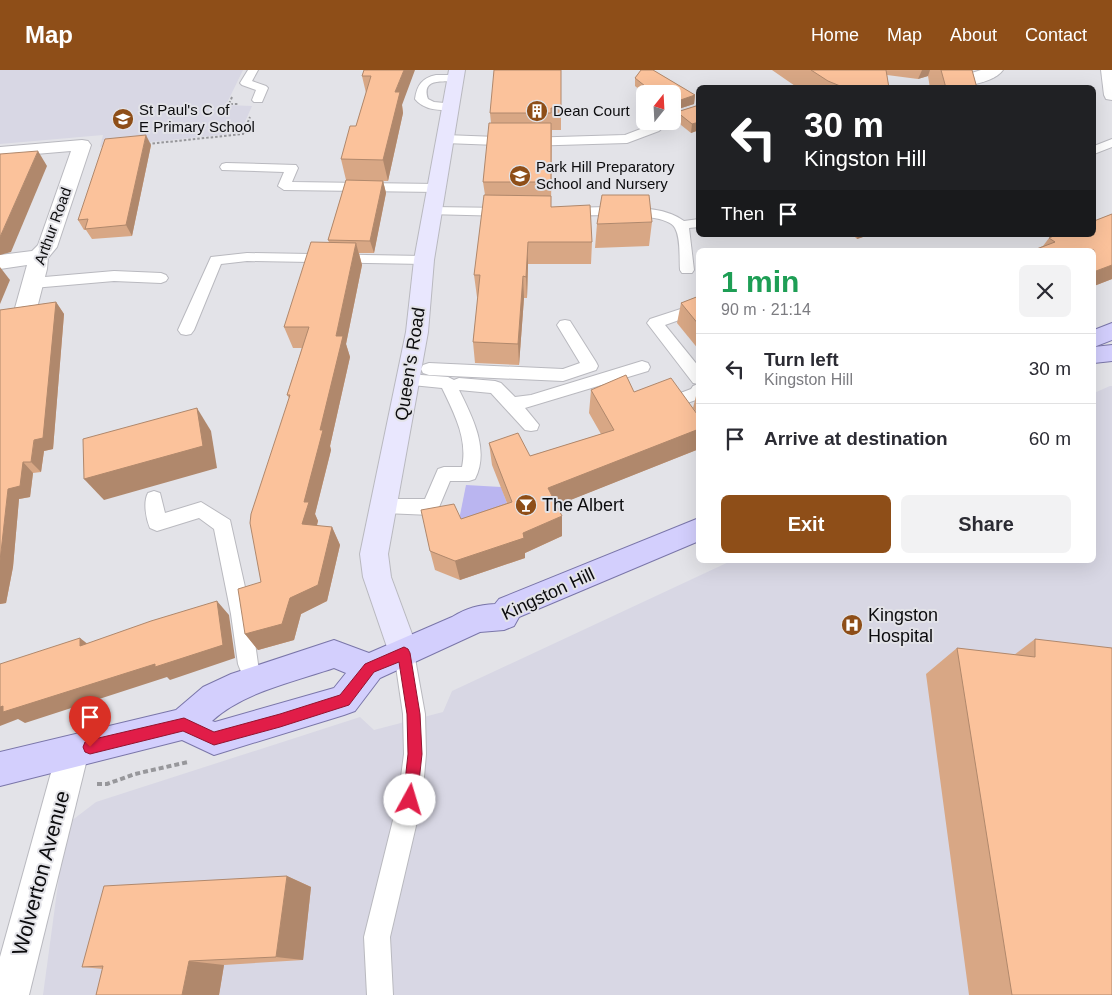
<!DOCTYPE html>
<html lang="en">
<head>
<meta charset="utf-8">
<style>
	:root { --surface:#fff; --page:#f2f2f3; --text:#2b2b33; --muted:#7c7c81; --line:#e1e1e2; --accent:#8e4e18 }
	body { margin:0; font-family:Arial,sans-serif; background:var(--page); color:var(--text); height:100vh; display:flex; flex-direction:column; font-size:19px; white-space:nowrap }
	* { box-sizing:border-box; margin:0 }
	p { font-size:16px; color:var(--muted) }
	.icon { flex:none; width:28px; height:28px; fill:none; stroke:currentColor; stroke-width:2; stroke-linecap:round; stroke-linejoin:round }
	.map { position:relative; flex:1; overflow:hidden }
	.drawer { position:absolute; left:696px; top:178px; width:400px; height:315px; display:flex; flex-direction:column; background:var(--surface); border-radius:8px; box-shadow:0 5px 20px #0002 }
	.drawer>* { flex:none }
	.hud { position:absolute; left:696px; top:15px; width:400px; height:152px; border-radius:8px; box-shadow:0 5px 20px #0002; background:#202124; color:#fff; overflow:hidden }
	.needle { width:32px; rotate:18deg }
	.fabs { position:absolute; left:636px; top:15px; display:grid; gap:10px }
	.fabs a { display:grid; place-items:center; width:45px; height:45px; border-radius:8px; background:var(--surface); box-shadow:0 5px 20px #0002; font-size:25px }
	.pin { position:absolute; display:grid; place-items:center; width:42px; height:42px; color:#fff; margin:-51px -21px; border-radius:50% 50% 50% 0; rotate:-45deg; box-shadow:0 0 5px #0007 }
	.pin .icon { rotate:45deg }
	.me { position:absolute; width:55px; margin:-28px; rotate:6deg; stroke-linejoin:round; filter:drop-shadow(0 0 4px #0008) }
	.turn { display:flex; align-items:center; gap:18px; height:105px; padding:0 25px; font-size:22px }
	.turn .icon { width:65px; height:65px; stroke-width:2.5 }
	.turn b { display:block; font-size:35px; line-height:42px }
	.then { display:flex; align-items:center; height:48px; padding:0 25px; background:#0003; gap:10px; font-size:19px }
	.round { display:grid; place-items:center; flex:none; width:52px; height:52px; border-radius:8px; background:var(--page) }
	.headline { display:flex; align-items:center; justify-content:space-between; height:85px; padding:0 25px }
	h1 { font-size:30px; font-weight:600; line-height:38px; color:#1e9e55 }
	.action { display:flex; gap:10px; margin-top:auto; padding:10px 25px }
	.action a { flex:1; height:58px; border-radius:8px; background:var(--accent); color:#fff; font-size:20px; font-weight:600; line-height:58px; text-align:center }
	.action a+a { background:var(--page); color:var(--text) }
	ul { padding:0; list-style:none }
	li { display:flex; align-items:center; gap:15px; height:70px; padding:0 25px; border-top:1px solid var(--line) }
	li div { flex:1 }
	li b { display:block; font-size:19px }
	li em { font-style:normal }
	header { display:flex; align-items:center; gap:30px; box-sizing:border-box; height:70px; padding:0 25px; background:var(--accent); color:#fff }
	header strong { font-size:24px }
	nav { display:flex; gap:28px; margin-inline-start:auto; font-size:18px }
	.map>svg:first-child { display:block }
	.built { fill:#d8d7e4 }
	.green { fill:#bab5f0 }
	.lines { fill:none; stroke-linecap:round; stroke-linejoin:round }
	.lane-casing { stroke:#b9b9bf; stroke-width:2 }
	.street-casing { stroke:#b9b9bf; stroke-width:2 }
	.secondary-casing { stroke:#b9b9bf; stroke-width:2 }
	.primary-casing { stroke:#7a76a9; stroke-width:2 }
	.path-far1 { stroke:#97979b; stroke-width:2; stroke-dasharray:2.5 2; stroke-linecap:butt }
	.path { stroke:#97979b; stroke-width:4; stroke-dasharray:5 3; stroke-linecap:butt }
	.lane { fill:#fff; fill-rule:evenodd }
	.street { fill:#fff; fill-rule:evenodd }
	.secondary { fill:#e9e7fe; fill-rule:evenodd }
	.primary { fill:#d3cffd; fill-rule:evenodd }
	.wall { fill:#d8a785 }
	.shaded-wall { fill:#b0886c }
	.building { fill:#fbc29b; stroke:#b0886c }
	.route { fill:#e11d48; stroke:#92132f }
	.labels { text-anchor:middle; stroke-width:4; stroke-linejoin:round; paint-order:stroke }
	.far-poi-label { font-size:15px; fill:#0c0c0e; stroke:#e3e3e8; text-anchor:start }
	.far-street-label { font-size:15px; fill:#0c0c0e; stroke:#e3e3e8 }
	.street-label { font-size:18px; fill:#0c0c0e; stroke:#e3e3e8 }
	.poi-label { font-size:18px; fill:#0c0c0e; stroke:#e3e3e8; text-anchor:start }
	.near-street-label { font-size:21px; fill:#0c0c0e; stroke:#e3e3e8 }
</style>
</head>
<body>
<header>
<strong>Map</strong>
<nav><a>Home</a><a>Map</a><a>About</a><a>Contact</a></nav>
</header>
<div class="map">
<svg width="1112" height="925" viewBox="0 0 1112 925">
	<rect width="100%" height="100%" fill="#e3e3e8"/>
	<!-- built -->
	<g class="built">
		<polygon points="0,0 243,0 226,35 252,36 240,63 100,77 103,65 0,74"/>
		<polygon points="1110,316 1112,316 1112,925 43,925 66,755 96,732 360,647 374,660 443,642 452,621 733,490 1094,490 1094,323"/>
	</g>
	<!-- green -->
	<polygon class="green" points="466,415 501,417 514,452 458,455"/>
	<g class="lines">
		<!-- lane casing -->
		<g class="lane-casing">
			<g id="lane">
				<polygon points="248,0 258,0 252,11 266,16 268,18 262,32 254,32 252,30 256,20 242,15 240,13"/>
				<path d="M436,5h20l6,3c-10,8 -42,-5 -34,21l6,3 21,2 2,2 -2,2c-14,4 -31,2 -40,-9 2,-14 7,-21 21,-24z"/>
				<polygon points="656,51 670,51 659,61 627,73 524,76 445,73 439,69 445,65 524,68 625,65 651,55"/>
				<polygon points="1112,69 1112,77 1094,84 1094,76"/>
				<polygon points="226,93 296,95 298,98 292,112 437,114 443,118 437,122 284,120 278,116 284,102 222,100 220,97 222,94"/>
				<polygon points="432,137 506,138 513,142 506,146 427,144 425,141"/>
				<path d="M608,137c24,1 56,-1 76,14l15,-2v8l-10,1 5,42 -2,3h-10l-2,-3c-1,-13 1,-31 -5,-42 -9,-18 -90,-12 -109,-12l-7,-4 7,-4z"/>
				<polygon points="247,183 424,186 429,187 431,190 429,193 424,194 247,191 221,194 194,260 191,264 186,265 181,264 178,260 211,187"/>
				<polygon points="114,201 161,203 166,205 168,208 166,211 161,213 114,211 33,218 28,216 26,213 28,210 33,208"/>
				<polygon points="699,233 699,243 665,255 699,297 699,329 687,333 699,348 699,366 693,365 668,331 670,327 691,319 693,316 698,314 693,313 647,253 650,249"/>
				<polygon points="565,250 570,251 596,292 598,296 596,300 563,311 429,305 423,303 421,299 423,295 429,293 563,299 580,293 557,255 560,251"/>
				<path d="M642,291l6,2 2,4 -2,4 -123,37 14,17 -2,5 -6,1 -6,-1 -34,-37 -32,-3c13,26 31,60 16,89l-6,2h-19l-13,31 -6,3 -47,-2 -6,-2 -3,-5 3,-5 6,-2h41l13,-30 6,-2h18c6,-28 -8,-54 -20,-79l-40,-4 -2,-4 2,-4 6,-2 40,3 6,3 5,-2 36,3 6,2 14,14 16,-2z"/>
				<path d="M154,421l6,2 5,20 36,-11 29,18 21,94 7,50 8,16 -3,7 -8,3 -8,-3 -9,-23 -7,-50 -17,-85 -15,-11 -42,13 -7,-3c-4,-9 -7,-26 -2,-35z"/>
				<polygon points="404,573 411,576 414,583 425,644 426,684 422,730 390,867 393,925 367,925 364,867 398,730 404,684 403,644 394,583 397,576"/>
			</g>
		</g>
		<!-- street casing -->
		<g class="street-casing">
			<g id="street">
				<path d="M981,0h22c-11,16 -53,18 -71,18l2,-3z"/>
				<polygon points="1101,0 1112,0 1112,30 1106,29 1104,25"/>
				<polygon points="82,70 88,71 91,75 57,177 48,188 47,199 37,238 34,243 26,245 18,243 15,238 27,195 0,199 0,185 32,181 38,175 71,81 0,87 0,77"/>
				<polygon points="73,665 85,669 89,681 29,925 0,925 0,887 57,681 61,669"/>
			</g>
		</g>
		<!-- secondary casing -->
		<g class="secondary-casing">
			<polygon id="secondary" points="449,0 465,0 434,190 428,262 388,484 391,507 419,583 415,593 404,597 393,593 389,583 363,507 360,484 406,262 414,190"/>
		</g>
		<!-- primary casing -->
		<g class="primary-casing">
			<g id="primary">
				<polygon points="1112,253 1112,270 1094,277 1094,260"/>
				<polygon points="1112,275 1112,291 1094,293 1094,277"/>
				<path d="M699,448v23l-180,76 -5,9 -10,4 -24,2 -100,46 -25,33 -11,4 -130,40 -32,-15 -182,46v-34l176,-42 27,-23 28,-13 103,-34 35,13 83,-36c15,-9 26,-12 43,-13l4,-5zM334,598l12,5 -12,15 -119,34 -3,-1c32,-29 81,-39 122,-53z"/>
			</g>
		</g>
		<!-- path-far1 -->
		<g class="path-far1">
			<polyline points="232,27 229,34 238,34"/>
			<polyline points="148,74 243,64 250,47"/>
		</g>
		<!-- path -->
		<polyline class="path" points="97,714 107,714 135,704 188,692"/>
		<!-- lane -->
		<use href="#lane" class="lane"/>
		<!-- street -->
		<use href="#street" class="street"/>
		<!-- secondary -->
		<use href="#secondary" class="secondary"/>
		<!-- primary -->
		<use href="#primary" class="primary"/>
	</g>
	<!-- wall -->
	<g class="wall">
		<polygon points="364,0 402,35 403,43 388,111 383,111 386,123 374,183 359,183 362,195 346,274 350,287 330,376 331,380 315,444 318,451 317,456 332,457 340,475 327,531 301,544 294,570 258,580 245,564 261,512 289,328 287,325 302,278 293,278 284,257 329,172 328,170 346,110 341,89 356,56 366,23 362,6"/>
		<polygon points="561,0 561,60 552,60 551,137 592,172 591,194 528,194 527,228 524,228 519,295 475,293 473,272 478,227 477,227 474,205 485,125 483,112 491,53 490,43"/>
		<polygon points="641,0 653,0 695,25 694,34 672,41 672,24 645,24 635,16 635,8"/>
		<polygon points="772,0 972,0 977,18 931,18 932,15 930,18 928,6 918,9 887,5 889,18 798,18"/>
		<polygon points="699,35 699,60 691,63 676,51 677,42"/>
		<polygon points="151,75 132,166 92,169 86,160 84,160 78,150"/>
		<polygon points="1112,144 1112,209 1094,216 1094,180 1034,180 1043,176 1049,168 1056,165 1094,165 1094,151"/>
		<polygon points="652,152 649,176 595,178 597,154"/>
		<polygon points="853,165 869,165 857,169"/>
		<polygon points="699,226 699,280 677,253 681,233"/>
		<polygon points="56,232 64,244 53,379 44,381 41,402 33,403 30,427 19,429 13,497 6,533 0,534 0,240"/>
		<polygon points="698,318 699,318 699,379 557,435 562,466 525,483 525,488 460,510 435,500 430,481 461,449 507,433 492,395 489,373 530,386 601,364 589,343 591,320 634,322 698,344 693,338"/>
		<polygon points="1035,569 1112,925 969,925 926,604 957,578 1014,585"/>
		<polygon points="287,806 311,817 303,890 224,895 219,925 96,925 103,899 82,897"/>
	</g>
	<!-- shaded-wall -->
	<g class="shaded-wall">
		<polygon points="404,0 415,0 402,35 403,43 388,111 383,90 395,22"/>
		<polygon points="922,0 930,0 928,6 918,9"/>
		<polygon points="695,25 694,34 672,41 672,33"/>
		<polygon points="699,52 699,60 691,63 692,54"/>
		<polygon points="146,65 151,75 132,166 126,155"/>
		<polygon points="38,81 47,96 11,182 0,185 0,167"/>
		<polygon points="383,111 386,123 374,183 370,171"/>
		<polygon points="858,165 869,165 857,169"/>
		<polygon points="528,172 528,194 527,228 526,207"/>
		<polygon points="356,173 362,195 346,274 350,287 330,376 331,380 315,444 318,451 311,473 302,454 304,432 320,360 336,266"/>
		<polygon points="1112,195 1112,209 1094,216 1094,205 1096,201"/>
		<polygon points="0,197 10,210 0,234"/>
		<polygon points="523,206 524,228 519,295 518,274"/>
		<polygon points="56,232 64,244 53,379 44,381 41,402 31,392"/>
		<polygon points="197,338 211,361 217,398 104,430 84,409"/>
		<polygon points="699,347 699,379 548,439 548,418"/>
		<polygon points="23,392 33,403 30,427 19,429 13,497 6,533 0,534 0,491 8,419"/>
		<polygon points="562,446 562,466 525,483 525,488 460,510 455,491 523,463"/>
		<polygon points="332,457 340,475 327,531 301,544 294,570 258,580 245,564 290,528"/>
		<polygon points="217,531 229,545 235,588 170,610 167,607 25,653 18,649 0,656 0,637"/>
		<polygon points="80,568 98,582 80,576"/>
		<polygon points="287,806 311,817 303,890 276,887"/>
		<polygon points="189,891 224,895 219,925 182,925"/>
	</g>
	<!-- building -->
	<g class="building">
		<polygon points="364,0 404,0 395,22 400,22 383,90 341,89 350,56 356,56 371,6 362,6"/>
		<polygon points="494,0 561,0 561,38 551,38 551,43 490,43"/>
		<polygon points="641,0 653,0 695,25 672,33 672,24 655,24 635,8"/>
		<polygon points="811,0 886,0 889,18 845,18 828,11"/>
		<polygon points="941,0 972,0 977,18 946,18"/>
		<polygon points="699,35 699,52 692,54 677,42"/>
		<polygon points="489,53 551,53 551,112 483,112"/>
		<polygon points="146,65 126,155 85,159 88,149 78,150 105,69"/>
		<polygon points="38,81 0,167 0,84"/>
		<polygon points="346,110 383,111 370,171 328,170"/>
		<polygon points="484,125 551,126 551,137 590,135 592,172 528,172 526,207 523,206 518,274 473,272 480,205 474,205"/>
		<polygon points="602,125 649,125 652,152 597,154"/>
		<polygon points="1112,144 1112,195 1096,201 1094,199 1094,180 1034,180 1055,172 1049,168 1056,165 1094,165 1094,151"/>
		<polygon points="311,172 356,173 336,266 343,266 320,360 323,360 304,432 309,432 302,454 332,457 318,515 290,528 282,554 245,564 238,519 261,512 250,453 251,444 290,325 287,325 309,257 284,257"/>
		<polygon points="699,226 699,255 681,233"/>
		<polygon points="56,232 43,368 34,370 31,392 23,392 20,416 8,419 0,491 0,240"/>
		<polygon points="626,305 634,322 671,308 697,344 699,344 699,359 548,418 562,446 523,463 524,468 455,491 430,481 421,440 454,434 461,449 512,432 489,373 518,363 530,386 614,360 591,320"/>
		<polygon points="197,338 203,376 84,409 83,369"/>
		<polygon points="217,531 223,575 155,597 155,594 3,642 3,636 0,637 0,594 80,568 80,576 151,551"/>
		<polygon points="1035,569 1112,578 1112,925 1012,925 957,578 1035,587"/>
		<polygon points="287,806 276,887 189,891 182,925 96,925 103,896 82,897 104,816"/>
	</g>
	<!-- route -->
	<polygon class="route" points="404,577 408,579 410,583 420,644 422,684 417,730 415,735 410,737 405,735 403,730 408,684 407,644 399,592 374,602 349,635 280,657 214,675 183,661 90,684 85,682 83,677 85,672 90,670 184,648 214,662 280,644 340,625 365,594"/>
	<!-- icons -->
	<defs>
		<g id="building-disc" transform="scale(1.125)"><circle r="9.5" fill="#8e4e18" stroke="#e3e3e8"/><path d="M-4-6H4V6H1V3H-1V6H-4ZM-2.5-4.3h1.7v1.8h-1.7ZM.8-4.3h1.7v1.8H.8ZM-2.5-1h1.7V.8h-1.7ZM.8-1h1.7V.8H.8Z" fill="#fff"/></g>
		<g id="school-disc" transform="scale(1.125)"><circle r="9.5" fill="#8e4e18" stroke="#e3e3e8"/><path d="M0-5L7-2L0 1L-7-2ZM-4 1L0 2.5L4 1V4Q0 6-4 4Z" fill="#fff"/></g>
		<g id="bar-disc" transform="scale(1.125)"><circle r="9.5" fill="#8e4e18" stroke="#e3e3e8"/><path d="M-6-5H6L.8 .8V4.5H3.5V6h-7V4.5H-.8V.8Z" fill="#fff"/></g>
		<g id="hospital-disc" transform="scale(1.125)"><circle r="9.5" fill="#8e4e18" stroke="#e3e3e8"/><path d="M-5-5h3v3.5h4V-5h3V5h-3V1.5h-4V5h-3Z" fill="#fff"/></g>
	</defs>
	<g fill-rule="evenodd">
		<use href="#building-disc" x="537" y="41"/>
		<use href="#school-disc" x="123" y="49"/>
		<use href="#school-disc" x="520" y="106"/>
		<use href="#bar-disc" x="526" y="435"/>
		<use href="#hospital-disc" x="852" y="555"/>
	</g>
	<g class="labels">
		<!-- far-poi labels -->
		<g class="far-poi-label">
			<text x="139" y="45">St Paul's C of<tspan x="139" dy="17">E Primary School</tspan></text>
			<text x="553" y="46">Dean Court</text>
			<text x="536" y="102">Park Hill Preparatory<tspan x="536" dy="17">School and Nursery</tspan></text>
		</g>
		<!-- far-street labels -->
		<g class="far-street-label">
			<text transform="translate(53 156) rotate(-70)" y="5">Arthur Road</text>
		</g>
		<!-- street labels -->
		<g class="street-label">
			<text transform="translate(410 294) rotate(-81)" y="6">Queen's Road</text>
			<text transform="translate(548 524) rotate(-25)" y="6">Kingston Hill</text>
		</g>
		<!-- poi labels -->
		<g class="poi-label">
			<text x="542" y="441">The Albert</text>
			<text x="868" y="551">Kingston<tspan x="868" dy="21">Hospital</tspan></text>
		</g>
		<!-- near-street labels -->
		<g class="near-street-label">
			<text transform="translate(41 803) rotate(-75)" y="7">Wolverton Avenue</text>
		</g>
	</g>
</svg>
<div class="fabs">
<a><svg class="needle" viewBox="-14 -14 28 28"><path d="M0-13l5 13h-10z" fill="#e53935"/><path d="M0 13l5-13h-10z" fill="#7c7c81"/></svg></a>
</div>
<div class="pin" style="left:90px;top:677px;background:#d93025"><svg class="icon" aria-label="arrive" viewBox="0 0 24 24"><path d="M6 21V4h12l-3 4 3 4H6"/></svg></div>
<svg class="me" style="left:410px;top:730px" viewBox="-20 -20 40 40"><circle r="19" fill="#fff"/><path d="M0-13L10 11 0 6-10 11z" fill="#e11d48"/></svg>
<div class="hud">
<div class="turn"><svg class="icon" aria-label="left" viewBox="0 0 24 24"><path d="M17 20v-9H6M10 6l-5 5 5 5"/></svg><div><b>30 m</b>Kingston Hill</div></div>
<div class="then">Then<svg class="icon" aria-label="arrive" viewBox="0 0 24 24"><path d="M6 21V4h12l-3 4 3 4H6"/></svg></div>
</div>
<section class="drawer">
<div class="headline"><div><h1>1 min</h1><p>90 m · 21:14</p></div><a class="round"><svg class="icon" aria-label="close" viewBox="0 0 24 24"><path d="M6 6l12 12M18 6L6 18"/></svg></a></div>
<ul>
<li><svg class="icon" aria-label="left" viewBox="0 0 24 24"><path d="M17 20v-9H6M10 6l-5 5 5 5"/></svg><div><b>Turn left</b><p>Kingston Hill</p></div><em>30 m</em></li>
<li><svg class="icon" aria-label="arrive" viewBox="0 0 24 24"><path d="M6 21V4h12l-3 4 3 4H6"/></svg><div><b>Arrive at destination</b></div><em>60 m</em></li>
</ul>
<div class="action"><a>Exit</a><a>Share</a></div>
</section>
</div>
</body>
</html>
